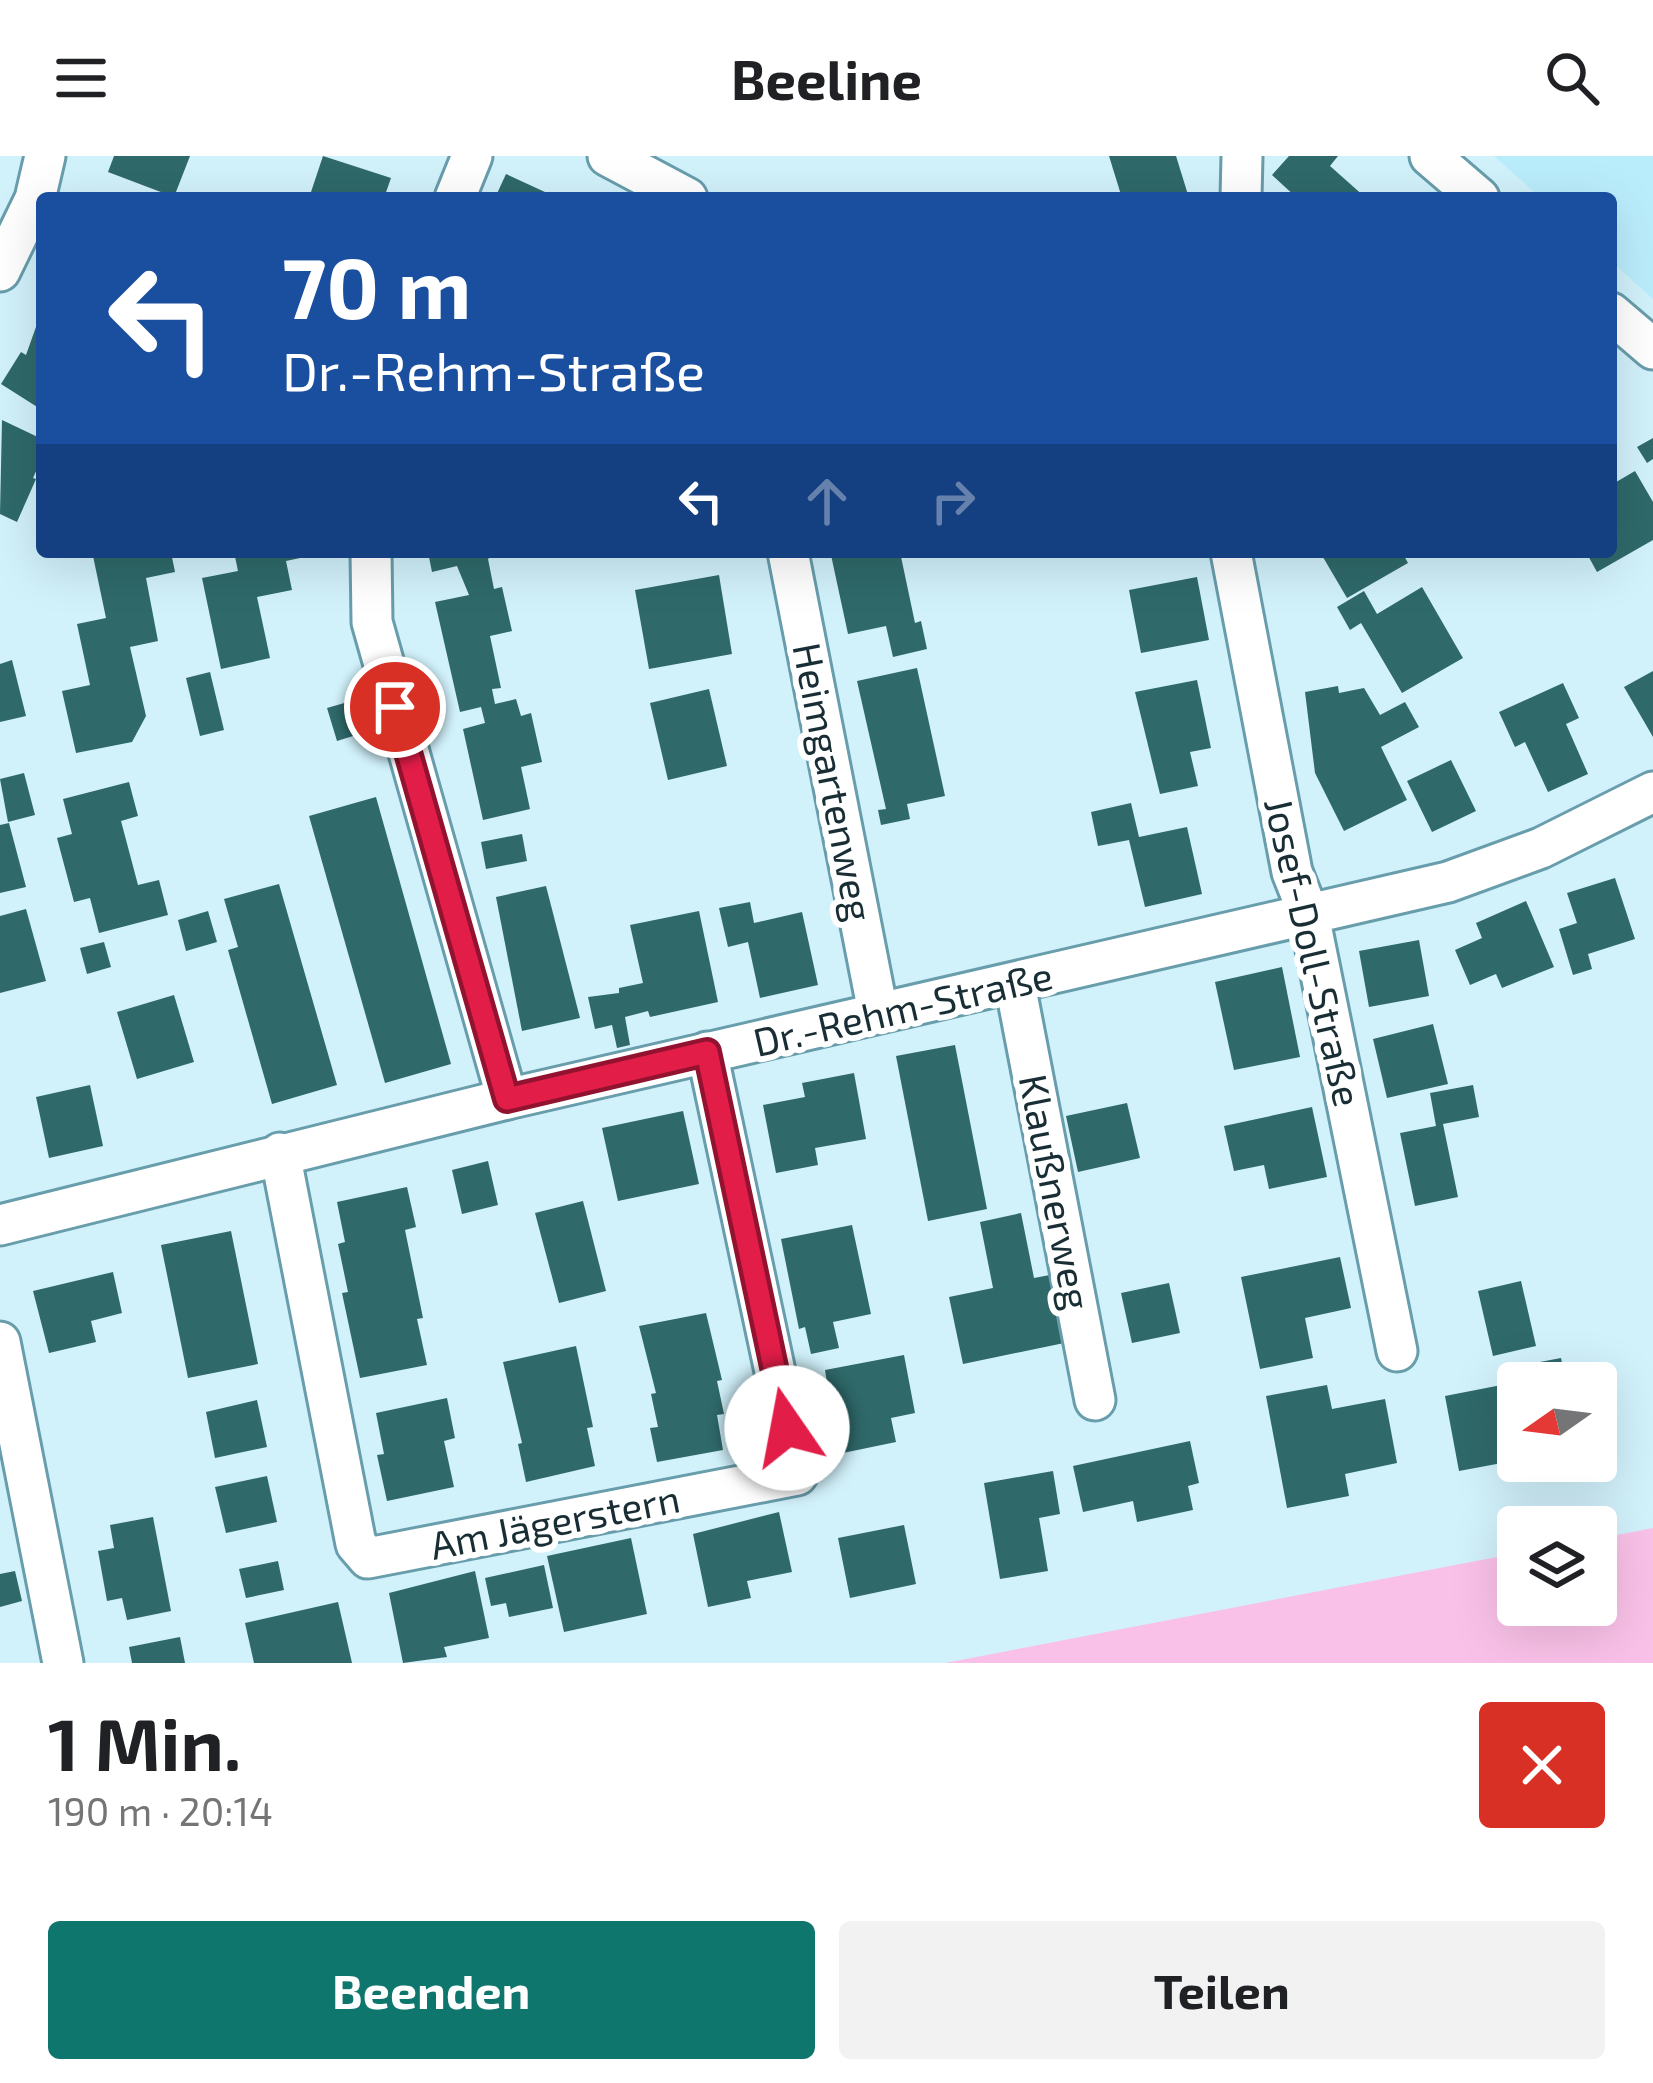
<!DOCTYPE html>
<html lang="de">
<head>
<meta charset="utf-8">
<style>
	:root { --surface:#fff; --page:#f2f2f2; --text:#202124; --muted:#757577; --accent:#0f766e }
	body { margin:0; font-family:"Exo 2",sans-serif; background:var(--page); color:var(--text); height:100vh; display:flex; flex-direction:column; font-size:45px; white-space:nowrap }
	* { box-sizing:border-box; margin:0 }
	p { font-size:39px; color:var(--muted) }
	.icon { flex:none; width:66px; height:66px; fill:none; stroke:currentColor; stroke-width:2; stroke-linecap:round; stroke-linejoin:round }
	.map { position:relative; height:1507px; overflow:hidden }
	.details { display:flex; flex-direction:column; background:var(--surface); flex:1 }
	.details>* { flex:none }
	.guide { position:absolute; left:36px; top:36px; width:1581px; height:366px; border-radius:12px; box-shadow:0 12px 48px #0002; background:#1a4fa0; color:#fff; overflow:hidden }
	.needle { width:78px; rotate:256deg }
	.controls { position:absolute; left:1497px; top:1206px; display:grid; gap:24px }
	.controls a { display:grid; place-items:center; width:120px; height:120px; border-radius:12px; background:var(--surface); box-shadow:0 12px 48px #0002; font-size:60px }
	.pin { position:absolute; display:grid; place-items:center; width:102px; height:102px; color:#fff; margin:-51px; border:6px solid #fff; border-radius:50%; box-shadow:0 3px 12px #0007 }
	.me { position:absolute; width:132px; margin:-66px; rotate:348deg; stroke-linejoin:round; filter:drop-shadow(0 0 9px #0008) }
	.turn { display:flex; align-items:center; gap:42px; height:252px; padding:0 48px; font-size:54px }
	.turn .icon { width:156px; height:156px; stroke-width:2.5 }
	.turn b { display:block; font-size:84px; line-height:102px }
	.lanes { display:flex; align-items:center; height:114px; padding:0 48px; background:#0003; justify-content:center; gap:60px; direction:ltr }
	.lanes .off { opacity:.35 }
	.round { display:grid; place-items:center; flex:none; width:126px; height:126px; border-radius:12px; background:var(--page) }
	.summary { display:flex; align-items:center; justify-content:space-between; height:204px; padding:0 48px }
	h1 { font-size:72px; font-weight:700; line-height:90px }
	.primary-button { display:flex; gap:24px; margin-top:auto; padding:24px 48px }
	.primary-button a { flex:1; height:138px; border-radius:12px; background:var(--accent); color:#fff; font-size:48px; font-weight:700; line-height:138px; text-align:center }
	.primary-button a+a { background:var(--page); color:var(--text) }
	header { display:flex; justify-content:space-between; align-items:center; height:156px; padding:0 48px; background:var(--surface); font-size:54px; font-weight:700 }
	.map>svg:first-child { display:block }
	.built { fill:#baedfc }
	.green { fill:#fac1e8 }
	.building { fill:#2f696a }
	.lines { fill:none; stroke-linecap:round; stroke-linejoin:round }
	.minor-casing { stroke:#689dac; stroke-width:45 }
	.minor { stroke:#fff; stroke-width:39 }
	.route-casing { stroke:#92132f; stroke-width:30 }
	.route { stroke:#e11d48; stroke-width:21 }
	.labels { text-anchor:middle; stroke-width:12; stroke-linejoin:round; paint-order:stroke }
	.street-label { font-size:39px; fill:#182e34; stroke:#fff }
</style>
</head>
<body>
<header><svg class="icon" aria-label="menu" viewBox="0 0 24 24"><path d="M4 6h16M4 12h16M4 18h16"/></svg>Beeline<svg class="icon" aria-label="search" viewBox="0 0 24 24"><circle cx="10" cy="10" r="6"/><path d="M15 15l6 6"/></svg></header>
<div class="map">
<svg width="1653" height="1507" viewBox="0 0 1653 1507">
	<rect width="100%" height="100%" fill="#d1f1fb"/>
	<!-- built -->
	<polygon class="built" points="1494,0 1653,0 1653,143 1611,105 1611,42 1541,42"/>
	<!-- green -->
	<polygon class="green" points="1653,1372 1653,1507 945,1507 1518,1397 1518,1449 1596,1449 1596,1383"/>
	<!-- building -->
	<g class="building">
		<polygon points="114,0 190,0 174,41 108,16"/>
		<polygon points="323,0 391,22 384,42 309,42"/>
		<polygon points="1109,0 1176,0 1189,42 1122,42"/>
		<polygon points="1289,0 1338,0 1330,10 1366,42 1297,42 1272,19"/>
		<polygon points="506,18 558,42 495,42"/>
		<polygon points="42,154 42,254 1,228 21,196 26,199"/>
		<polygon points="2,264 42,283 42,302 33,322 36,323 17,366 0,358"/>
		<polygon points="1653,282 1653,303 1647,307 1637,291"/>
		<polygon points="1635,315 1653,346 1653,384 1597,416 1586,396 1611,396 1611,329"/>
		<polygon points="115,396 171,396 175,416 146,422 158,485 130,491 146,560 132,586 76,597 62,535 90,529 77,468 106,462 93,400"/>
		<polygon points="234,396 319,398 286,405 292,434 257,441 270,502 221,513 202,422 238,415"/>
		<polygon points="428,396 495,396 488,403 494,433 502,431 512,475 490,480 501,532 492,533 495,548 516,543 521,560 531,557 542,606 521,611 530,653 483,664 463,573 485,567 481,551 460,556 435,446 469,439 457,410 432,416"/>
		<polygon points="846,396 900,396 915,467 921,465 927,493 893,501 886,470 848,478 831,399"/>
		<polygon points="1320,396 1402,396 1408,407 1347,442"/>
		<polygon points="719,419 732,498 649,513 635,434"/>
		<polygon points="1197,421 1209,484 1141,497 1129,434"/>
		<polygon points="1422,431 1463,502 1402,537 1361,467 1350,474 1337,451 1364,435 1377,458"/>
		<polygon points="12,504 26,560 0,566 0,508"/>
		<polygon points="917,512 945,640 907,648 910,663 881,669 878,654 886,653 857,525"/>
		<polygon points="1653,515 1653,581 1624,531"/>
		<polygon points="210,516 224,574 200,580 186,522"/>
		<polygon points="1197,524 1211,592 1190,596 1198,630 1160,638 1135,536"/>
		<polygon points="1563,527 1579,562 1566,568 1588,618 1548,636 1525,586 1515,591 1499,556"/>
		<polygon points="1338,530 1339,537 1364,532 1380,559 1405,546 1419,571 1381,591 1407,644 1344,675 1315,617 1305,536"/>
		<polygon points="709,533 727,610 668,624 650,547"/>
		<polygon points="372,539 382,571 337,585 327,552"/>
		<polygon points="1451,604 1476,655 1432,676 1407,625"/>
		<polygon points="24,617 35,659 8,666 0,623"/>
		<polygon points="129,626 138,660 121,665 138,729 159,724 168,759 99,777 90,742 74,746 57,682 72,678 63,643"/>
		<polygon points="376,641 451,908 385,927 309,660"/>
		<polygon points="1131,647 1139,681 1187,671 1202,738 1145,751 1129,684 1098,690 1091,656"/>
		<polygon points="9,667 26,731 0,737 0,669"/>
		<polygon points="522,678 527,705 486,713 481,686"/>
		<polygon points="1615,722 1635,783 1588,798 1592,813 1573,819 1559,773 1577,767 1567,737"/>
		<polygon points="279,728 337,929 272,948 228,794 238,791 224,743"/>
		<polygon points="546,730 580,862 522,875 496,741"/>
		<polygon points="1526,745 1554,811 1502,832 1496,818 1470,829 1455,794 1482,782 1476,767"/>
		<polygon points="750,746 754,767 802,756 818,829 760,842 748,786 728,791 719,752"/>
		<polygon points="26,753 46,825 0,837 0,760"/>
		<polygon points="208,755 217,786 186,795 178,764"/>
		<polygon points="699,755 718,846 650,861 648,855 625,861 630,889 617,892 612,869 595,873 588,841 619,837 619,832 643,827 630,769"/>
		<polygon points="1419,784 1429,840 1369,851 1359,795"/>
		<polygon points="104,786 111,811 87,818 80,792"/>
		<polygon points="1282,811 1300,901 1234,914 1215,826"/>
		<polygon points="174,839 194,906 137,923 117,856"/>
		<polygon points="1433,868 1448,928 1387,942 1373,883"/>
		<polygon points="955,889 987,1053 928,1065 896,900"/>
		<polygon points="854,917 866,983 815,992 818,1009 776,1017 763,949 805,941 802,927"/>
		<polygon points="90,929 103,990 49,1002 36,941"/>
		<polygon points="1473,929 1479,961 1443,968 1458,1041 1415,1050 1400,977 1436,970 1430,937"/>
		<polygon points="1127,947 1140,1002 1078,1016 1066,960"/>
		<polygon points="1312,951 1327,1021 1269,1033 1264,1009 1234,1015 1224,970"/>
		<polygon points="683,955 699,1028 618,1045 602,972"/>
		<polygon points="488,1005 498,1049 462,1058 452,1014"/>
		<polygon points="407,1031 416,1071 405,1074 423,1162 417,1163 427,1209 360,1222 342,1137 348,1136 338,1088 345,1086 337,1046"/>
		<polygon points="583,1045 606,1135 559,1147 535,1057"/>
		<polygon points="1021,1057 1034,1122 1055,1118 1069,1186 963,1208 949,1141 993,1132 980,1066"/>
		<polygon points="852,1069 871,1158 833,1166 839,1192 811,1198 805,1171 799,1173 781,1083"/>
		<polygon points="231,1075 258,1208 188,1222 161,1089"/>
		<polygon points="1340,1101 1351,1152 1305,1162 1313,1202 1260,1213 1241,1121"/>
		<polygon points="113,1116 122,1157 91,1165 96,1186 49,1197 33,1135"/>
		<polygon points="1521,1125 1536,1190 1493,1200 1478,1135"/>
		<polygon points="1169,1127 1180,1177 1132,1187 1121,1137"/>
		<polygon points="706,1157 722,1224 717,1225 724,1258 717,1259 723,1294 657,1306 650,1272 658,1271 651,1238 656,1237 639,1170"/>
		<polygon points="576,1190 593,1271 587,1272 595,1310 526,1326 518,1288 522,1287 503,1206"/>
		<polygon points="904,1199 915,1257 891,1262 896,1286 838,1298 825,1214"/>
		<polygon points="1561,1202 1566,1227 1518,1227 1518,1304 1459,1315 1445,1240 1517,1226 1514,1211"/>
		<polygon points="1327,1229 1332,1253 1385,1243 1397,1307 1345,1318 1349,1340 1287,1352 1266,1240"/>
		<polygon points="447,1242 455,1282 444,1285 454,1331 387,1345 377,1299 384,1298 376,1257"/>
		<polygon points="257,1244 267,1291 215,1302 206,1256"/>
		<polygon points="1190,1285 1199,1327 1188,1330 1193,1354 1137,1366 1133,1345 1083,1356 1073,1310"/>
		<polygon points="1053,1315 1060,1358 1039,1362 1048,1415 1000,1423 984,1327"/>
		<polygon points="267,1320 277,1366 226,1377 215,1331"/>
		<polygon points="779,1356 792,1416 747,1425 751,1442 708,1451 693,1378"/>
		<polygon points="153,1361 171,1455 127,1464 122,1442 107,1445 98,1395 114,1392 110,1369"/>
		<polygon points="904,1369 916,1428 850,1442 838,1382"/>
		<polygon points="631,1382 647,1458 564,1476 547,1400"/>
		<polygon points="278,1405 284,1434 246,1442 239,1413"/>
		<polygon points="544,1409 553,1452 509,1461 506,1447 491,1450 485,1422"/>
		<polygon points="15,1415 22,1445 0,1451 0,1418"/>
		<polygon points="475,1415 489,1482 444,1491 447,1501 403,1507 389,1437"/>
		<polygon points="338,1446 352,1507 254,1507 245,1467"/>
		<polygon points="180,1481 185,1507 132,1507 129,1491"/>
	</g>
	<g class="lines">
		<!-- minor casing -->
		<g class="minor-casing">
			<g id="minor">
				<polyline points="608,0 687,42"/>
				<polyline points="1430,0 1479,42"/>
				<polyline points="455,42 472,0"/>
				<polyline points="1241,42 1242,0"/>
				<polyline points="0,115 35,43 45,0"/>
				<polyline points="1611,157 1653,193"/>
				<polyline points="371,396 372,466 507,943"/>
				<polyline points="788,396 878,856"/>
				<polyline points="1231,396 1292,716 1309,759 1397,1195"/>
				<polyline points="1015,828 1095,1244"/>
				<polyline points="280,997 356,1388 368,1402 797,1319 707,896"/>
				<polyline points="0,1069 507,943 1448,726 1541,692 1653,636"/>
				<polyline points="0,1186 63,1507"/>
			</g>
		</g>
		<!-- minor -->
		<use href="#minor" class="minor"/>
	</g>
	<g class="lines">
		<!-- route casing -->
		<g class="route-casing">
			<polyline id="route" points="395,551 507,943 707,896 787,1272"/>
		</g>
		<!-- route -->
		<use href="#route" class="route"/>
	</g>
	<g class="labels">
		<!-- street labels -->
		<g class="street-label">
			<text transform="translate(833 626) rotate(79)" y="14">Heimgartenweg</text>
			<text transform="translate(1313 796) rotate(77)" y="14">Josef-Doll-Straße</text>
			<text transform="translate(903 853) rotate(-13)" y="14">Dr.-Rehm-Straße</text>
			<text transform="translate(1055 1036) rotate(79)" y="14">Klaußnerweg</text>
			<text transform="translate(555 1366) rotate(-11)" y="14">Am Jägerstern</text>
		</g>
	</g>
</svg>
<div class="controls">
<a><svg class="needle" viewBox="-14 -14 28 28"><path d="M0-13l5 13h-10z" fill="#e53935"/><path d="M0 13l5-13h-10z" fill="#757577"/></svg></a>
<a><svg class="icon" aria-label="layers" viewBox="0 0 24 24"><path d="M12 4l9 5-9 5-9-5zM3 14l9 5 9-5"/></svg></a>
</div>
<div class="pin" style="left:395px;top:551px;background:#d93025"><svg class="icon" aria-label="arrive" viewBox="0 0 24 24"><path d="M6 21V4h12l-3 4 3 4H6"/></svg></div>
<svg class="me" style="left:787px;top:1272px" viewBox="-20 -20 40 40"><circle r="19" fill="#fff"/><path d="M0-13L10 11 0 6-10 11z" fill="#e11d48"/></svg>
<div class="guide">
<div class="turn"><svg class="icon" aria-label="left" viewBox="0 0 24 24"><path d="M17 20v-9H6M10 6l-5 5 5 5"/></svg><div><b>70 m</b>Dr.-Rehm-Straße</div></div>
<div class="lanes"><svg class="icon" aria-label="left" viewBox="0 0 24 24"><path d="M17 20v-9H6M10 6l-5 5 5 5"/></svg><svg class="icon off" aria-label="ahead" viewBox="0 0 24 24"><path d="M12 20V5M6 11l6-6 6 6"/></svg><svg class="icon off" aria-label="right" viewBox="0 0 24 24"><path d="M7 20v-9h11M14 6l5 5-5 5"/></svg></div>
</div>
</div>
<section class="details">
<div class="summary"><div><h1>1 Min.</h1><p>190 m · 20:14</p></div><a class="round" style="background:#d93025;color:#fff"><svg class="icon" aria-label="close" viewBox="0 0 24 24"><path d="M6 6l12 12M18 6L6 18"/></svg></a></div>
<div class="primary-button"><a>Beenden</a><a>Teilen</a></div>
</section>
</body>
</html>
